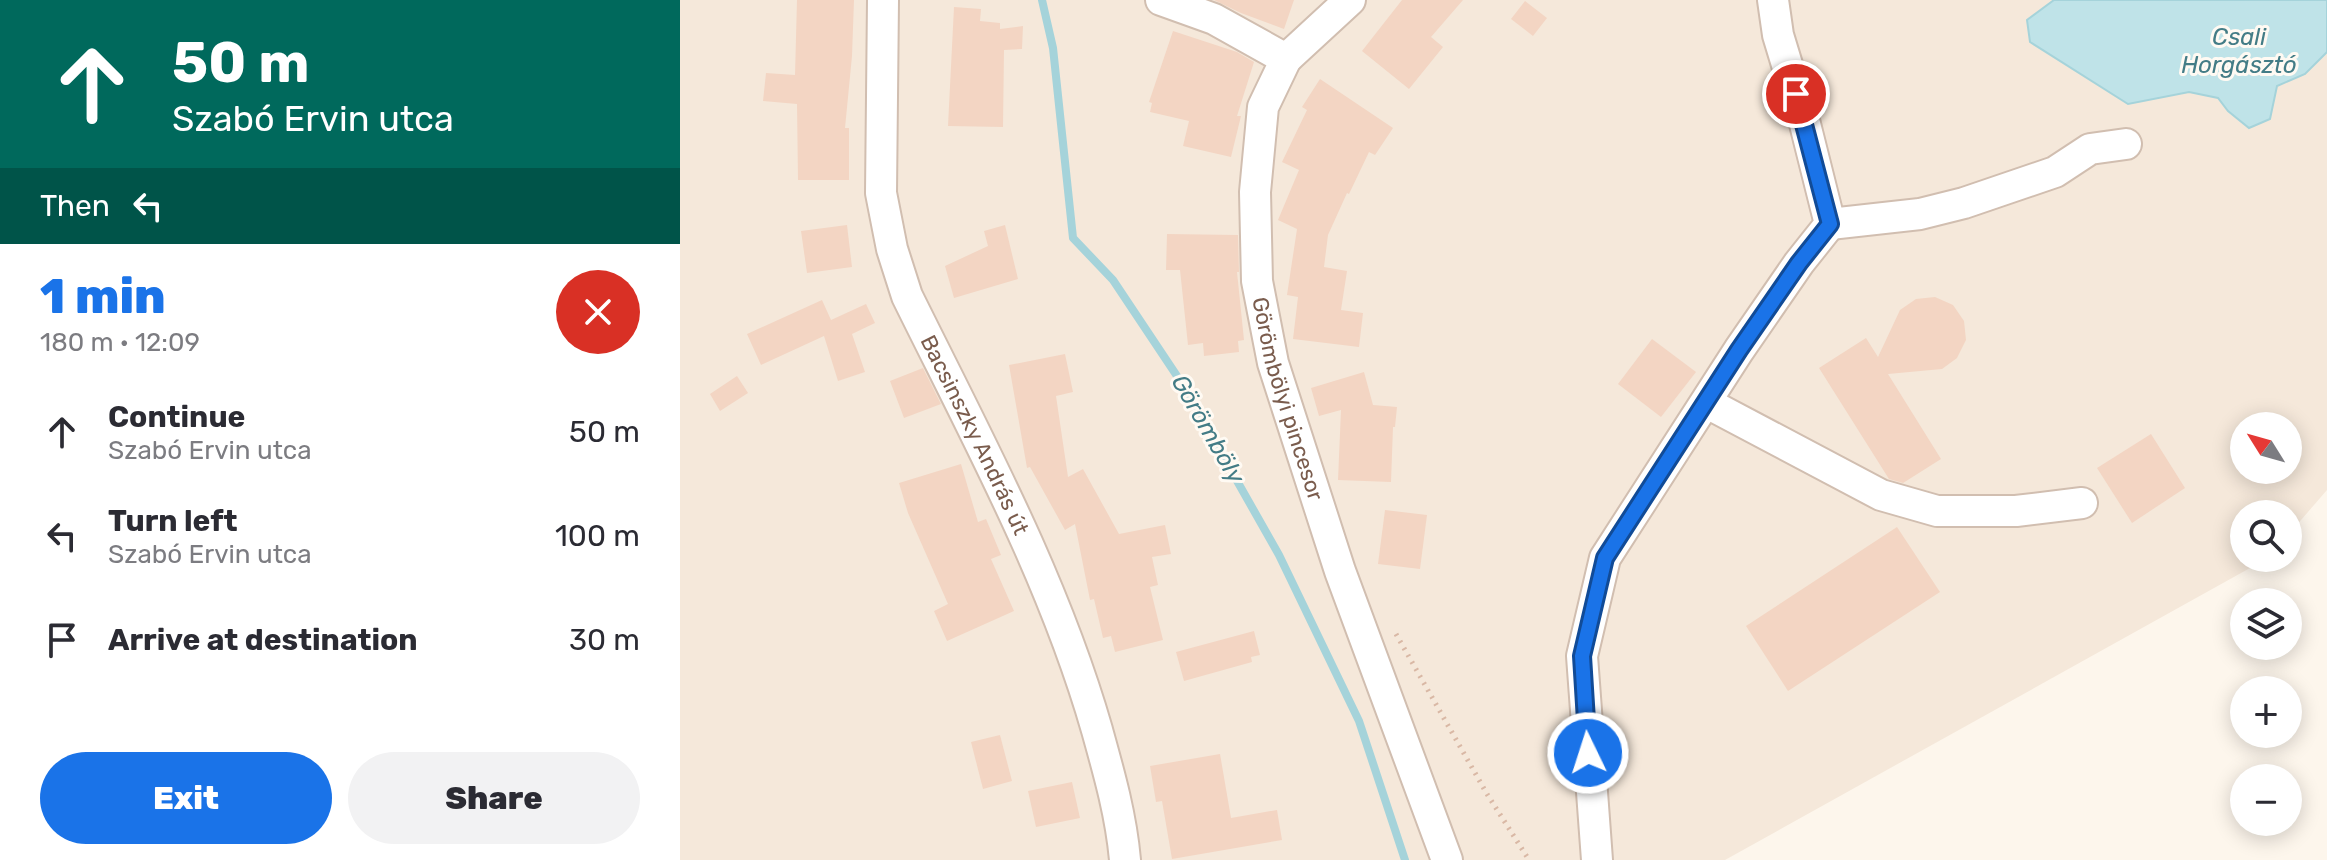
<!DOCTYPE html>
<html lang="en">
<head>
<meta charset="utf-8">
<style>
	:root { --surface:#fff; --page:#f2f2f3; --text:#2b2b33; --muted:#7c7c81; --accent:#1a73e8 }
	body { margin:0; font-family:Rubik,sans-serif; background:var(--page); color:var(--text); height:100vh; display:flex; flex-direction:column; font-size:30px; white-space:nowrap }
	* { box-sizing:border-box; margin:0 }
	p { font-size:26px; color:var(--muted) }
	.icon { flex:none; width:44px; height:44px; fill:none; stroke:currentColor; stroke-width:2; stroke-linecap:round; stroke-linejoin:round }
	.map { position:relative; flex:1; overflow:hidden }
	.side { display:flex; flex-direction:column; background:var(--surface); width:680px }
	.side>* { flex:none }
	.top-card { background:#00695c; color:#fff; overflow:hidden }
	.needle { width:52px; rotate:307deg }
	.fabs { position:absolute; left:1550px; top:412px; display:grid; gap:16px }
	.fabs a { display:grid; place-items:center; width:72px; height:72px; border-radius:50%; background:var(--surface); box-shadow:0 4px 20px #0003; font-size:40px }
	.pin { position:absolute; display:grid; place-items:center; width:68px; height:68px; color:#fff; margin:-34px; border:4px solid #fff; border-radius:50%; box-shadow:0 2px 8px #0007 }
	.me { position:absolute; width:88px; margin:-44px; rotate:356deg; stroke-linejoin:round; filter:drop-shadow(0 0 6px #0008) }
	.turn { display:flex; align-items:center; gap:28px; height:168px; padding:0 40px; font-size:36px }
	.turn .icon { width:104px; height:104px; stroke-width:2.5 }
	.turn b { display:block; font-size:56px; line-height:68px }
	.then { display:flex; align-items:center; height:76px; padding:0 40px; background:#0003; gap:16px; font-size:30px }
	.round { display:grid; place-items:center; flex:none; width:84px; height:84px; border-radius:42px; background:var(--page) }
	.headline { display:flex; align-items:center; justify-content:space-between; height:136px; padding:0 40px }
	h1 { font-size:48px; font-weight:800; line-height:60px; color:var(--accent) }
	.button { display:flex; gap:16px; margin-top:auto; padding:16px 40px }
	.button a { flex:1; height:92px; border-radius:48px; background:var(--accent); color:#fff; font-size:32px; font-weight:800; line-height:92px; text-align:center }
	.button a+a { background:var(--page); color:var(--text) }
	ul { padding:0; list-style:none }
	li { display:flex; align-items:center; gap:24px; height:104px; padding:0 40px }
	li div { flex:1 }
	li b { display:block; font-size:30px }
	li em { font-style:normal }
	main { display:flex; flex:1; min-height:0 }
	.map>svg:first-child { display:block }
	.residential { fill:#f5e8da; fill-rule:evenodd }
	.water { fill:#bfe3e8; stroke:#a5d3da; stroke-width:2 }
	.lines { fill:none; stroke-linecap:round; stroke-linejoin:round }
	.stream { stroke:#a5d3da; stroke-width:8 }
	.building { fill:#f3d5c3 }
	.minor-casing { stroke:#d1beb0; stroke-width:34 }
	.path { stroke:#d9b8a5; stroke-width:5; stroke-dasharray:2 6; stroke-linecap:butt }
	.minor { stroke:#fff; stroke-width:30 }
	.route-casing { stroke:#114b97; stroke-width:20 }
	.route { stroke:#1a73e8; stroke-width:14 }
	.labels { text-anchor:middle; stroke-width:6; stroke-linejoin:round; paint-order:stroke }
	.street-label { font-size:22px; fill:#7a5c4d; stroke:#fffaf3 }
	.water-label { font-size:24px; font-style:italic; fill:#437c86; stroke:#fffaf3 }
</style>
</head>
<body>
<main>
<section class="side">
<div class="top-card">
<div class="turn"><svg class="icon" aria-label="ahead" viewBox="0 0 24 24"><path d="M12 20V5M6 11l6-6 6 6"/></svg><div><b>50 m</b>Szabó Ervin utca</div></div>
<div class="then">Then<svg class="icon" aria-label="left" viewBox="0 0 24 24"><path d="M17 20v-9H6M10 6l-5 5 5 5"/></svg></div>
</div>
<div class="headline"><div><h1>1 min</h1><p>180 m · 12:09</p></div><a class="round" style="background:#d93025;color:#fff"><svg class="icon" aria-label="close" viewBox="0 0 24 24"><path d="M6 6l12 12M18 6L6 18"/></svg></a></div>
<ul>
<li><svg class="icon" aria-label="ahead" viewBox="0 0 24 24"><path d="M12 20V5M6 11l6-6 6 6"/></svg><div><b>Continue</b><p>Szabó Ervin utca</p></div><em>50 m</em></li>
<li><svg class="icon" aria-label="left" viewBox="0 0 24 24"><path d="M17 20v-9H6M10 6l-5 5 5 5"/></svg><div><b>Turn left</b><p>Szabó Ervin utca</p></div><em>100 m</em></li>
<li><svg class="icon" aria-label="arrive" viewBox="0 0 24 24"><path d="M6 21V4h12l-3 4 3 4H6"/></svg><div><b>Arrive at destination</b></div><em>30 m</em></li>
</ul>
<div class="button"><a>Exit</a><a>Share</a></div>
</section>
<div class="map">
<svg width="1647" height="860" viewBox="0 0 1647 860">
	<rect width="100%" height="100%" fill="#fdf6ec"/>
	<!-- residential -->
	<path class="residential" d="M0,0h1647v490l-39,45v-21h-44v44h24l-543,302h-1045zM1564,426h44v44h-44z"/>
	<!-- water -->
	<polygon class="water" points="1374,0 1647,0 1647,52 1625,74 1597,86 1590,119 1569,128 1548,111 1538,98 1509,92 1448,104 1350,42 1347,20"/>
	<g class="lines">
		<!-- stream -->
		<polyline class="stream" points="362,0 373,48 393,238 433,280 501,382 599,555 679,721 725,860"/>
	</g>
	<!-- building -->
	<g class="building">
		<polygon points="117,0 174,0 172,56 165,128 169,128 169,180 118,180 117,104 83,101 86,73 115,75"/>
		<polygon points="534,0 614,0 604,29 561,13"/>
		<polygon points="722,0 783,0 751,37 763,47 729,89 682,51"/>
		<polygon points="845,1 867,18 853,36 831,19"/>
		<polygon points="274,7 301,9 300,21 320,23 320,29 343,26 342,49 324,50 323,127 268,126"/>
		<polygon points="493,31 557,52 574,62 557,116 561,116 551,157 503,146 509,121 470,112 472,103 469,102"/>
		<polygon points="640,79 713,128 695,155 689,152 669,194 667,193 648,235 644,267 667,271 661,310 683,313 679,347 613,339 618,297 607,295 617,229 598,220 619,170 602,162 627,110 622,107"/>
		<polygon points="167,225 172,267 127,273 121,231"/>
		<polygon points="325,225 338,279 274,298 265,266 308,246 304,231"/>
		<polygon points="487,234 558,235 559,272 557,272 564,340 558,341 559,352 524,356 523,343 508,345 500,270 486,270"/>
		<polygon points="1255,297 1273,305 1284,321 1286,340 1277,358 1262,369 1208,374 1261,459 1223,483 1209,479 1139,368 1186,338 1198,357 1220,310 1236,299"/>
		<polygon points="142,300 151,320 186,304 195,323 172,334 185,372 158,381 144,336 81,365 67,334"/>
		<polygon points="972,339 1016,372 981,417 938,384"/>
		<polygon points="385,354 393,392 376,396 388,477 403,469 439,534 485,525 491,554 472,557 478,585 470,587 483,640 435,652 431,636 423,638 414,599 410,600 395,524 385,530 350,467 347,468 329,365"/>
		<polygon points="243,368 261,404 224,418 210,381"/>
		<polygon points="684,372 693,405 717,407 715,427 713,427 711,482 658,480 661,410 639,416 631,388"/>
		<polygon points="57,376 68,393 40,411 30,394"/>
		<polygon points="1471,434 1505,488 1452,523 1417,468"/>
		<polygon points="281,464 298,522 306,519 321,555 311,559 334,611 267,641 254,611 268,604 228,513 219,483"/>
		<polygon points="705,510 747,515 740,569 698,564"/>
		<polygon points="1217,527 1260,592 1108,691 1066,626"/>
		<polygon points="574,631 580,655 571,657 572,662 504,681 496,652"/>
		<polygon points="320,735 332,781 303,789 291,742"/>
		<polygon points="540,754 551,818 597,810 602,840 492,859 482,801 476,802 470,766"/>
		<polygon points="392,782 400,818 356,827 348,791"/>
	</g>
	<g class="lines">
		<!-- minor casing -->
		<g class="minor-casing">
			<g id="minor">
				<path id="s1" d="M203,0l-2,193 11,56 15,47c70,142 146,281 190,434 12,43 24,85 28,130"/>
				<path id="s2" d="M481,0l53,19 72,40 -23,48 -8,85 2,89 16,82 67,208 107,289"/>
				<polyline points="606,59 670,0"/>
				<polyline points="1150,224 1240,214 1284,203 1375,172 1410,149 1446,144"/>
				<polyline points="1027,403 1201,495 1257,511 1336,511 1402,503"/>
				<polyline points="917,860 902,656 925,558 1059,350 1119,263 1150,224 1125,124 1098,35 1093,0"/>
			</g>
		</g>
		<!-- path -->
		<polyline class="path" points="716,634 807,794 849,860"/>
		<!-- minor -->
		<use href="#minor" class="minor"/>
	</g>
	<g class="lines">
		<!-- route casing -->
		<g class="route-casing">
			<polyline id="route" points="908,753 902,656 925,558 1059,350 1119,263 1150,224 1116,94"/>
		</g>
		<!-- route -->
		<use href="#route" class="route"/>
	</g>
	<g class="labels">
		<!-- street labels -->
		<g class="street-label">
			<text dy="8" stroke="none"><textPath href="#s2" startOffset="488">Görömbölyi pincesor</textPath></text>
			<text dy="8" stroke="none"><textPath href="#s1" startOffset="454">Bacsinszky András út</textPath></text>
		</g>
		<!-- water labels -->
		<g class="water-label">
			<text x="1559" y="45">Csali<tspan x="1559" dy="28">Horgásztó</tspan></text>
			<text transform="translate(528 429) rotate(60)" y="8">Görömböly</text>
		</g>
	</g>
</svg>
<div class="fabs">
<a><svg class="needle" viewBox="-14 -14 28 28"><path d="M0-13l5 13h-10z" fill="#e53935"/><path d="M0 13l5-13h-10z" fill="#7c7c81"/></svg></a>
<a><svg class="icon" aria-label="search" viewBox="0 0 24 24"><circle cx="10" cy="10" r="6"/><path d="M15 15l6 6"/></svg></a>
<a><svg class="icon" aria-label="layers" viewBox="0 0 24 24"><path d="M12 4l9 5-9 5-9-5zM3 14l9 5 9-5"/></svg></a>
<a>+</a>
<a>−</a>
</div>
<div class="pin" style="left:1116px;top:94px;background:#d93025"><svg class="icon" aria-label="arrive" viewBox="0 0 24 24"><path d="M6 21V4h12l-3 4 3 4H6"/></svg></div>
<svg class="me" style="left:908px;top:753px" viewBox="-20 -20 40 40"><circle r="17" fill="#1a73e8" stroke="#fff" stroke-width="3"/><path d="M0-11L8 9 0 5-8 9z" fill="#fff"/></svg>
</div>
</main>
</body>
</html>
